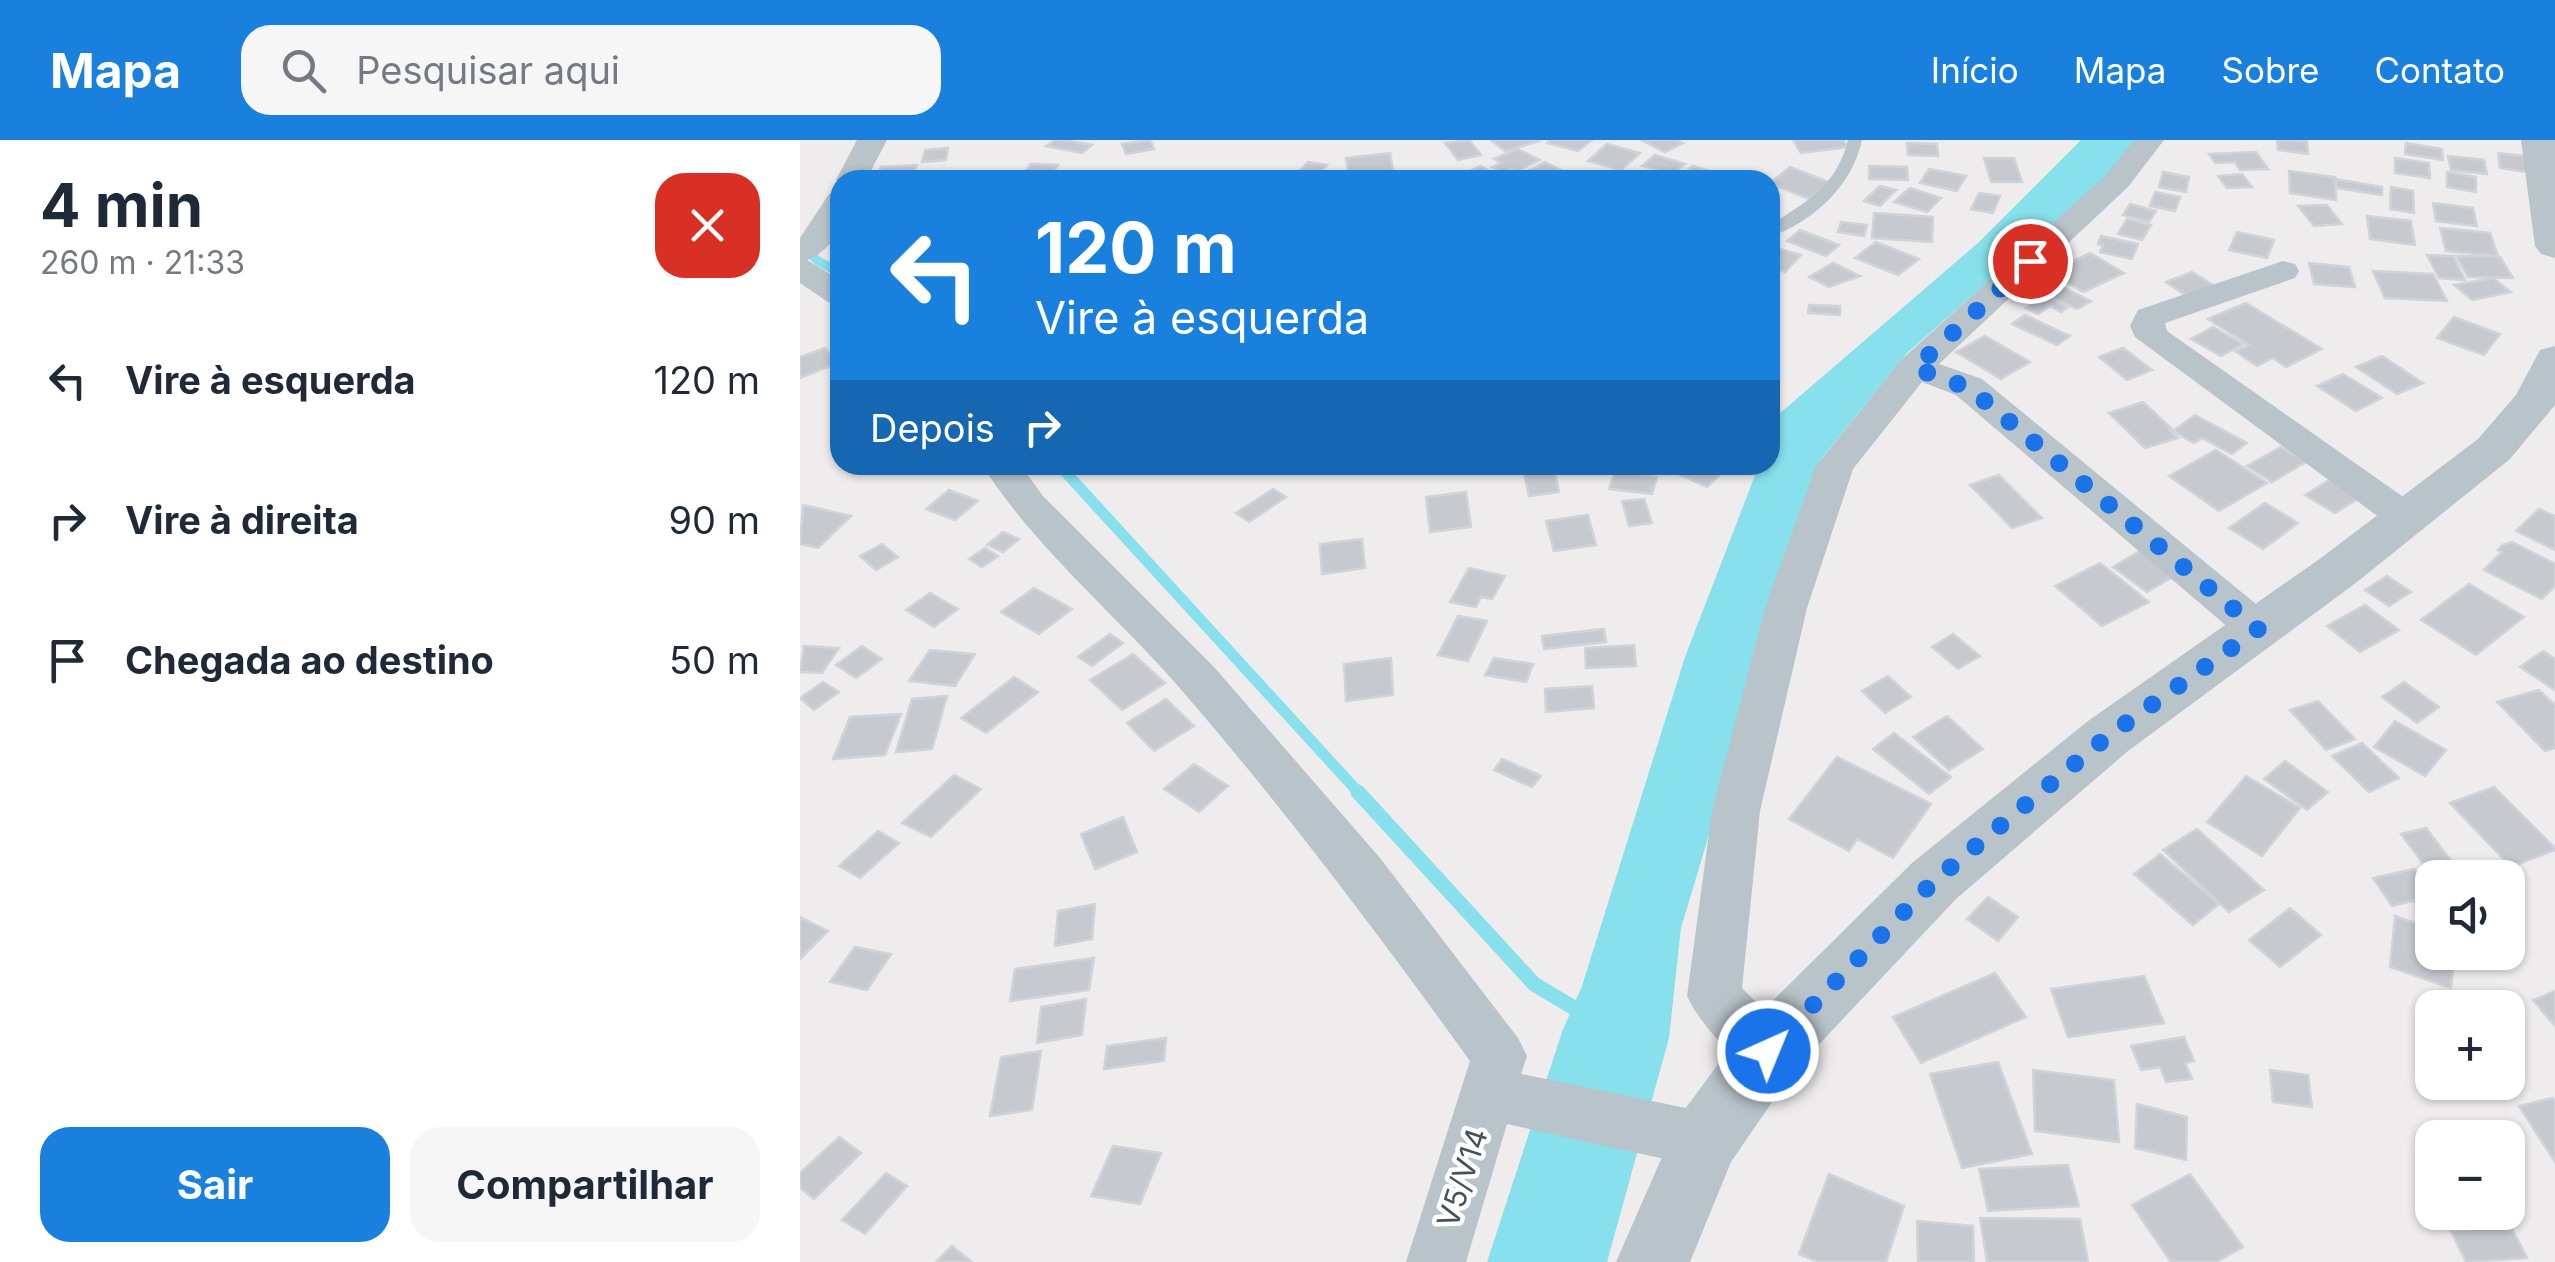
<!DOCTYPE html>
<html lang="pt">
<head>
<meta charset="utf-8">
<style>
	:root { --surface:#fff; --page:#f6f6f7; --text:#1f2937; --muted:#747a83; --accent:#1981dd }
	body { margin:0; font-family:Inter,sans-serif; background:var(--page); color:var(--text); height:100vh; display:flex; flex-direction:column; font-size:38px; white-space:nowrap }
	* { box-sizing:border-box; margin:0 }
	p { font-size:32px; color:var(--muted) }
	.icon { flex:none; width:55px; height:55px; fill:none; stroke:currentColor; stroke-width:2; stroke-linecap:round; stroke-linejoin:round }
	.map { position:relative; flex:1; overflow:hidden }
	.side { display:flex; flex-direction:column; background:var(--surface); width:800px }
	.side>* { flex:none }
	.top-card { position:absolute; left:30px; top:30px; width:950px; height:305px; border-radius:30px; box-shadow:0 2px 8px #0004; background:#1981dd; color:#fff; overflow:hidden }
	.fabs { position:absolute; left:1615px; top:720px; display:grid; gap:20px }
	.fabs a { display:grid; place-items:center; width:110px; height:110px; border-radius:20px; background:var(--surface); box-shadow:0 2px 8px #0004; font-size:50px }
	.pin { position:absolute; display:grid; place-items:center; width:85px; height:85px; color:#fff; margin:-42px; border:5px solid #fff; border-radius:50%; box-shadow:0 2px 10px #0007 }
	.me { position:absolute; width:110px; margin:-55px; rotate:44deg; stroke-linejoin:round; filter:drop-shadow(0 0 8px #0008) }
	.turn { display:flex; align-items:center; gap:35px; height:210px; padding:0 40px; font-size:45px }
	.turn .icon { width:130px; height:130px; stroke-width:2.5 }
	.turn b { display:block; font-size:70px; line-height:85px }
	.then { display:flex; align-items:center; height:95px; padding:0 40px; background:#0003; gap:20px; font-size:38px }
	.round { display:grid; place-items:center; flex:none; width:105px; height:105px; border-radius:30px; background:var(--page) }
	.summary { display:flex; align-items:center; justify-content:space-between; height:170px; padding:0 40px }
	h1 { font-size:60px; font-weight:700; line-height:75px }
	.button { display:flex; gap:20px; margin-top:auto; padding:20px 40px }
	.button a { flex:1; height:115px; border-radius:30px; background:var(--accent); color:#fff; font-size:40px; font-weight:700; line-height:115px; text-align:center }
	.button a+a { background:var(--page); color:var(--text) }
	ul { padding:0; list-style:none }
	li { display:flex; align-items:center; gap:30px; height:140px; padding:0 40px }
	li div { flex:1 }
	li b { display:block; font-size:38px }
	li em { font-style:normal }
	header { display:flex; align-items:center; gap:60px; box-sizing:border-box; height:140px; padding:0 50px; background:var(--accent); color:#fff }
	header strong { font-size:48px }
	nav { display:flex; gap:55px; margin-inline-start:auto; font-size:35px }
	.search { width:700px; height:90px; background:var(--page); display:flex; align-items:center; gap:25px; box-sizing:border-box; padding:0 35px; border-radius:30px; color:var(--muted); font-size:38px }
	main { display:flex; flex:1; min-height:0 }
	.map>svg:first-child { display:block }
	.water { fill:#87e0eb }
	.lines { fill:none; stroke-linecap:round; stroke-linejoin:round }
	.stream-far2 { stroke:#87e0eb; stroke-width:9 }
	.stream-far1 { stroke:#87e0eb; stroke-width:11 }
	.stream { stroke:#87e0eb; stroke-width:15 }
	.building { fill:#c6cacf; stroke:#d0d3d8; stroke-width:2.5 }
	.service { fill:#b8c3ca; fill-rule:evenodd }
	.minor { fill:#b8c3ca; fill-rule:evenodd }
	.tertiary { fill:#b8c3ca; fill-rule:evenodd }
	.route { stroke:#1a73e8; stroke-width:18; stroke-dasharray:0 32.4 }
	.labels { text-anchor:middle; stroke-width:9; stroke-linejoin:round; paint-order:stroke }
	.near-street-label { font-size:30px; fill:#45525a; stroke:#fff }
</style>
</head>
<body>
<header>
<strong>Mapa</strong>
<div class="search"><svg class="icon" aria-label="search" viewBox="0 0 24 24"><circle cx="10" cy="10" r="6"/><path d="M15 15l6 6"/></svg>Pesquisar aqui</div>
<nav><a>Início</a><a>Mapa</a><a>Sobre</a><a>Contato</a></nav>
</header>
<main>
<section class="side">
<div class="summary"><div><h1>4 min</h1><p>260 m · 21:33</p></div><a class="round" style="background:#d93025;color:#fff"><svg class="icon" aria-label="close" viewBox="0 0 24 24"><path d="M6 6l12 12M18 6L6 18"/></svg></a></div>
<ul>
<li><svg class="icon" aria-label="left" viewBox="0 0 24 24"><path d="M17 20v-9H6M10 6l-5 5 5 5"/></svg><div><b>Vire à esquerda</b></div><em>120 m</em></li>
<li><svg class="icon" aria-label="right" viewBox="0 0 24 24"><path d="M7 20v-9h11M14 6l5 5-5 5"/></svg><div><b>Vire à direita</b></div><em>90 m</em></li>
<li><svg class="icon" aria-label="arrive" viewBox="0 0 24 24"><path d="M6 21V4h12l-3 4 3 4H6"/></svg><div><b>Chegada ao destino</b></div><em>50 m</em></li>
</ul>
<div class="button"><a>Sair</a><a>Compartilhar</a></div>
</section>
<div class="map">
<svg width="1755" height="1122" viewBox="0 0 1755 1122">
	<rect width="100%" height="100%" fill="#efeced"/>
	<!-- water -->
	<polygon class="water" points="1281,0 1335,0 1306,38 1107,213 1022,318 881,788 869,898 807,1122 687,1122 762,892 782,846 885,517 959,325 970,325 970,297 979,274 1178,103"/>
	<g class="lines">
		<!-- stream-far2 -->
		<polyline class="stream-far2" points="0,104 18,121 40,133"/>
		<!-- stream-far1 -->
		<polyline class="stream-far1" points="259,325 560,654"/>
		<!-- stream -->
		<polyline class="stream" points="558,652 734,844 784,874"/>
	</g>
	<!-- building -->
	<g class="building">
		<polygon points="255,0 265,0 292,5 282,13 246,6"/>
		<polygon points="350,0 354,9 326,14 322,4"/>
		<polygon points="669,0 681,15 658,20 645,3"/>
		<polygon points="691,0 738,0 739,1 705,11"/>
		<polygon points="751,0 792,0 778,11 747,3"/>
		<polygon points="841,0 876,0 883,3 865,12"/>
		<polygon points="993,0 1043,0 1048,7 1001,13"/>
		<polygon points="1477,0 1507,1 1508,14 1478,10"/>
		<polygon points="1107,3 1137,4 1138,16 1108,15"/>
		<polygon points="1606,3 1642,9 1643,20 1605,14"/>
		<polygon points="807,4 840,13 821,30 788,21"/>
		<polygon points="148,8 146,20 122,22 125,10"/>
		<polygon points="717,9 740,20 717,31 712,28 703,33 692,27 701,23 694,19"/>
		<polygon points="1456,12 1468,29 1440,30 1435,22 1415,23 1409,14"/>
		<polygon points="590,13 593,30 549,35 546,18"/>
		<polygon points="1698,13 1724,16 1727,32 1700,28"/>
		<polygon points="855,15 885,24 873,34 842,26"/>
		<polygon points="1648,16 1684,20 1687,34 1651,30"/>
		<polygon points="1184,18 1214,18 1222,42 1191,42"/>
		<polygon points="1595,18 1629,23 1630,38 1595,33"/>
		<polygon points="508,22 527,25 514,39 495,36"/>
		<polygon points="745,22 769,34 758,40 711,40"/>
		<polygon points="231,24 258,25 249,38 221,37"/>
		<polygon points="117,25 112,37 75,40 81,27"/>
		<polygon points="681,26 698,36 677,40 665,33"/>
		<polygon points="893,26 928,37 924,40 878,38"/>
		<polygon points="1069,26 1107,27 1108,40 1069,39"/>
		<polygon points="990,27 1031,43 1009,59 970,43"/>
		<polygon points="1129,29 1166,36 1157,51 1120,43"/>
		<polygon points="662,31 663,40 630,40 629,34"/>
		<polygon points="1489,31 1535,37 1536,60 1490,53"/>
		<polygon points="1363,32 1389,37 1386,52 1359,47"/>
		<polygon points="1647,32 1676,37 1676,52 1647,47"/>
		<polygon points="1442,34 1452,47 1427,48 1418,36"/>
		<polygon points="1536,39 1582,47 1582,55 1536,48"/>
		<polygon points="1080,46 1096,50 1080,66 1064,61"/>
		<polygon points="1591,47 1613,51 1614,73 1590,69"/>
		<polygon points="1110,48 1141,58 1127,72 1094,62"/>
		<polygon points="1355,52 1380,57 1375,71 1350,66"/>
		<polygon points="1179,53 1200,56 1193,73 1171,69"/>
		<polygon points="1633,63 1673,68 1677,86 1636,81"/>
		<polygon points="1330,64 1356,71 1349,82 1323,75"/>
		<polygon points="1527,65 1542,84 1514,86 1498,66"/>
		<polygon points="1074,73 1133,77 1132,102 1072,98"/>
		<polygon points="1567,76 1611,81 1615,105 1570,99"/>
		<polygon points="1327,79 1351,85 1342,100 1318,94"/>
		<polygon points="1041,82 1067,85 1064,96 1038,92"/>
		<polygon points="1640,88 1690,93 1698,116 1646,111"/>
		<polygon points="1000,90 1039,105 1026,116 987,101"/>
		<polygon points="1437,92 1474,100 1467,118 1429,110"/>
		<polygon points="1301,96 1338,104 1332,119 1300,112 1303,105 1298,104"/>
		<polygon points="1076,102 1119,119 1098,135 1055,118"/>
		<polygon points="970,106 1001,115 985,132 970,127"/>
		<polygon points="1290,113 1324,133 1283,152 1250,132"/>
		<polygon points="1627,115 1653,116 1665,140 1639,138"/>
		<polygon points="1656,116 1700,117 1713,138 1668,137"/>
		<polygon points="1033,123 1060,136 1029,147 1009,137"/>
		<polygon points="1509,123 1549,127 1555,147 1514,144"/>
		<polygon points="1573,131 1633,134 1647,161 1585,158"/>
		<polygon points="1392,132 1415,146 1388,157 1366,142"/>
		<polygon points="1693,138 1711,152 1672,160 1654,145"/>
		<polygon points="1260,146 1291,161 1277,169 1246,154"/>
		<polygon points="1245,156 1268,167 1261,172 1250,166 1238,174 1226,168"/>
		<polygon points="1446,163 1522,209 1486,227 1473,218 1457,226 1435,211 1449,205 1408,179"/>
		<polygon points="1009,165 1040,166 1040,175 1008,173"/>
		<polygon points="1225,175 1270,196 1257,205 1212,184"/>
		<polygon points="1654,177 1700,194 1684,215 1637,198"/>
		<polygon points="1413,187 1443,204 1421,216 1391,199"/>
		<polygon points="1185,196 1230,222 1201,239 1156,212"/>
		<polygon points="25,208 38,223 0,238 0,217"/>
		<polygon points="1323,208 1352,230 1327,240 1299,217"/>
		<polygon points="1582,216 1623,243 1597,254 1556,227"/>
		<polygon points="1543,234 1582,258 1556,271 1517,246"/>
		<polygon points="1343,262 1372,289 1369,290 1378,298 1345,308 1309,273"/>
		<polygon points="1395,275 1447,303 1432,314 1402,298 1394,303 1373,291"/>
		<polygon points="1481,307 1506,322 1472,342 1447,326"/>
		<polygon points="1416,310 1467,343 1419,371 1369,336"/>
		<polygon points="753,325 759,352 729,356 723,329"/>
		<polygon points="868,325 930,325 907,347 865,328"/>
		<polygon points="815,332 857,337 852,354 809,349"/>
		<polygon points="1199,335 1242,378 1212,388 1170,345"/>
		<polygon points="1534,337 1564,355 1535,373 1505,355"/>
		<polygon points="473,349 486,357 449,382 436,373"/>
		<polygon points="149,350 178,361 155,380 126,369"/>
		<polygon points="666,352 671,387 630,392 626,357"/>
		<polygon points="844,359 852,383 829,386 822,361"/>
		<polygon points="1465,363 1498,383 1463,409 1429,388"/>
		<polygon points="3,365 51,376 18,408 0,404"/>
		<polygon points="1739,369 1755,376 1755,410 1716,391"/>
		<polygon points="788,375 796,405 754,411 746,381"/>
		<polygon points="203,392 219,399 203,412 187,405"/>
		<polygon points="562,399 565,428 522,434 520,404"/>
		<polygon points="1712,402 1755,424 1755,446 1742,459 1684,430 1702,412 1698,410 1702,405"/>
		<polygon points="82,404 98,417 76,430 60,416"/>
		<polygon points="185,408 198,416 182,427 169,419"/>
		<polygon points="1343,409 1378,434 1347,452 1313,427"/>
		<polygon points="1300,423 1349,462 1302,486 1255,446"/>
		<polygon points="669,428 705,436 692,459 681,457 676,467 650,462"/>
		<polygon points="1587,436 1611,452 1589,466 1565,450"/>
		<polygon points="1669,444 1724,477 1676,515 1621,480"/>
		<polygon points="234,448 272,469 239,494 201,472"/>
		<polygon points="130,453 158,469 134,487 106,470"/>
		<polygon points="1565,465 1599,490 1560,512 1527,486"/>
		<polygon points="658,476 687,481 668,521 638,515"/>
		<polygon points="804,489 806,502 744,509 742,496"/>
		<polygon points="310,494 323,503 292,526 278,517"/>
		<polygon points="1153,494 1180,516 1158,529 1132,507"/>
		<polygon points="834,505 836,526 786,528 785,508"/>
		<polygon points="4,506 39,508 22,533 0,532"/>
		<polygon points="62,506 82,519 56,538 36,525"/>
		<polygon points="130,510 175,514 155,546 109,541"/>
		<polygon points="1743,511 1755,519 1755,550 1720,527"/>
		<polygon points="333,514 365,543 322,570 290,540"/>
		<polygon points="591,518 593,555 546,561 544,524"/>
		<polygon points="694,518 733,524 726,542 685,535"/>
		<polygon points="1088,536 1111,557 1085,573 1062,551"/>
		<polygon points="214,537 238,552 186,593 161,578"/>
		<polygon points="23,542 39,552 14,570 0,558"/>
		<polygon points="1604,542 1639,567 1617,583 1582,557"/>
		<polygon points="792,546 794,568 746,572 745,549"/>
		<polygon points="1739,550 1755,565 1755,608 1745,611 1697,562"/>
		<polygon points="147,556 132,609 96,612 112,559"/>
		<polygon points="366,559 394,586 354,611 327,583"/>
		<polygon points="1518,561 1555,599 1526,610 1490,570"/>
		<polygon points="101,574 85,615 33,619 50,577"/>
		<polygon points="1147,576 1183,609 1149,630 1113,597"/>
		<polygon points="1595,581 1646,610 1625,636 1574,607"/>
		<polygon points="1094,593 1151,637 1129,654 1073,609"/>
		<polygon points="1562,603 1599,638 1569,652 1532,616"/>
		<polygon points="1037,617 1131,664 1093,718 1057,699 1049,711 989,679"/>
		<polygon points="702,619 737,634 741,636 732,647 694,630"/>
		<polygon points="1485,621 1528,652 1507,670 1464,639"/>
		<polygon points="394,624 428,646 399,672 364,649"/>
		<polygon points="154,635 181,649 131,697 102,683"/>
		<polygon points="1446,636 1500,668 1462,716 1407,682"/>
		<polygon points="1694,647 1755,708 1755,710 1711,727 1650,663"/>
		<polygon points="323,677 337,712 295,729 281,694"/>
		<polygon points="1626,688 1662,735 1634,738 1601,694"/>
		<polygon points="1397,689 1464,750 1429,772 1363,710"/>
		<polygon points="78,691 99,703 60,738 39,726"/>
		<polygon points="1360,714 1419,764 1393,785 1334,734"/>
		<polygon points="1614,729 1632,756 1592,766 1573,738"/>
		<polygon points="1188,757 1218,777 1198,801 1167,779"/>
		<polygon points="295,764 292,799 255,806 258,771"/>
		<polygon points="1490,768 1521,795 1480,827 1449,800"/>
		<polygon points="1595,776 1632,789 1632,812 1655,812 1651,848 1590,827"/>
		<polygon points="0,777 28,791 0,819"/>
		<polygon points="55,807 91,814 67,850 30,842"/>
		<polygon points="294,818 289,850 210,861 215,829"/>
		<polygon points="1195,833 1226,877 1121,923 1093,877"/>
		<polygon points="1344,836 1364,883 1268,897 1251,849"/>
		<polygon points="1755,851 1755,886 1733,860"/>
		<polygon points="286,859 282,895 237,903 241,867"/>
		<polygon points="1384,897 1394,921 1385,923 1392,939 1366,942 1360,927 1341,930 1331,906"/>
		<polygon points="366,898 364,921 304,929 307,906"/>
		<polygon points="241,911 232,970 190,976 201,917"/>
		<polygon points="1198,922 1232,1014 1162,1028 1130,934"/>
		<polygon points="1233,930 1314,940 1319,1002 1235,991"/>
		<polygon points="1470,930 1508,935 1512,967 1473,962"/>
		<polygon points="1753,958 1755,962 1755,1022 1719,966"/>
		<polygon points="1337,964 1387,977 1386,1020 1335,1008"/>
		<polygon points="39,997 61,1013 14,1059 0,1048 0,1033"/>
		<polygon points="313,1006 361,1013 340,1064 291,1056"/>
		<polygon points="1268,1025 1279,1066 1188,1071 1179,1029"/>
		<polygon points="86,1033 107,1046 65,1094 42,1080"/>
		<polygon points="1029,1034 1104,1066 1086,1122 1018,1122 999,1114"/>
		<polygon points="1390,1034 1443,1107 1416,1122 1371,1122 1332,1065"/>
		<polygon points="1180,1078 1280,1079 1288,1122 1187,1122"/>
		<polygon points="1117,1081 1173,1086 1174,1122 1118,1122"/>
		<polygon points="1710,1085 1727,1118 1666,1122 1651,1091"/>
		<polygon points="152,1106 172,1122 136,1122"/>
	</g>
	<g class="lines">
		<!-- service -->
		<path class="service" d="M1048,0h14c-10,46 -48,81 -92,97v-12c37,-23 67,-40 78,-85z"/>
		<!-- minor -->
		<g class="minor">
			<polygon points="57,0 87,0 66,40 40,40 40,46 36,40"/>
			<path d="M1334,0h30l-36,47 -189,177 43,15 291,239 6,11 -6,11 -15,4 -15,-4 -287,-245 -34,-13 -69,87 -46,139 -47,203 -18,177 45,45 8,18 -8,18 -19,7c-32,-12 -66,-49 -81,-80l25,-185 53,-203 51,-142 86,-107 204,-184z"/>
			<path d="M40,52c0,32 -1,55 -33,68l33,20v25l-12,-3 -28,-19v-45l29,-44z"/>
			<polygon points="1483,121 1495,124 1499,131 1495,138 1365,183 1367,191 1619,368 1625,377 1619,386 1605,390 1591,386 1335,197 1330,186 1338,170"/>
			<path d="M182,325h39l21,30 172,172 166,191 138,180 9,18 -6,18 184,38 20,8 9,20 -9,20 -20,8 -198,-44 -41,138h-60l64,-201c-91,-126 -184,-250 -286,-368 -66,-77 -147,-142 -202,-228z"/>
		</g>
		<!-- tertiary -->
		<g class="tertiary">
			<polygon points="1721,0 1755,0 1755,118 1741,114 1735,106"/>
			<polygon points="1755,206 1755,265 1710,319 1557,442 1328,611 1156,759 992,933 931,1022 890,1122 816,1122 880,976 944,889 1112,723 1288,581 1521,418 1678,299 1716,255 1740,210"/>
		</g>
	</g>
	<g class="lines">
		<!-- route -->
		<polyline class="route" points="968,911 1134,741 1308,596 1458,489 1169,248 1115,228 1230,121"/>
	</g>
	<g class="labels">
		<!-- near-street labels -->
		<g class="near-street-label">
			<text transform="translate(663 1038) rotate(-72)" y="10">V5/V14</text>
		</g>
	</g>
</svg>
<div class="fabs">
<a><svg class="icon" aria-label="sound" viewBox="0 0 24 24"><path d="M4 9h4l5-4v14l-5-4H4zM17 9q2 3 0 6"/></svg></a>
<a>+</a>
<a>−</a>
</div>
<div class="pin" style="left:1230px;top:121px;background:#d93025"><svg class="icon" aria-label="arrive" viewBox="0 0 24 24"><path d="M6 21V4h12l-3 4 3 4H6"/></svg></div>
<svg class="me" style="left:968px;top:911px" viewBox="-20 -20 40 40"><circle r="17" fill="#1a73e8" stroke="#fff" stroke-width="3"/><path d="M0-11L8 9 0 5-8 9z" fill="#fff"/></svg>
<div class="top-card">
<div class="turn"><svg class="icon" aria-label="left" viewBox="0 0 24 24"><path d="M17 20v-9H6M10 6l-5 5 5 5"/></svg><div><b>120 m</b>Vire à esquerda</div></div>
<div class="then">Depois<svg class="icon" aria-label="right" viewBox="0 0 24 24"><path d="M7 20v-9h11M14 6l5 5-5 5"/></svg></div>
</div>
</div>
</main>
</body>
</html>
